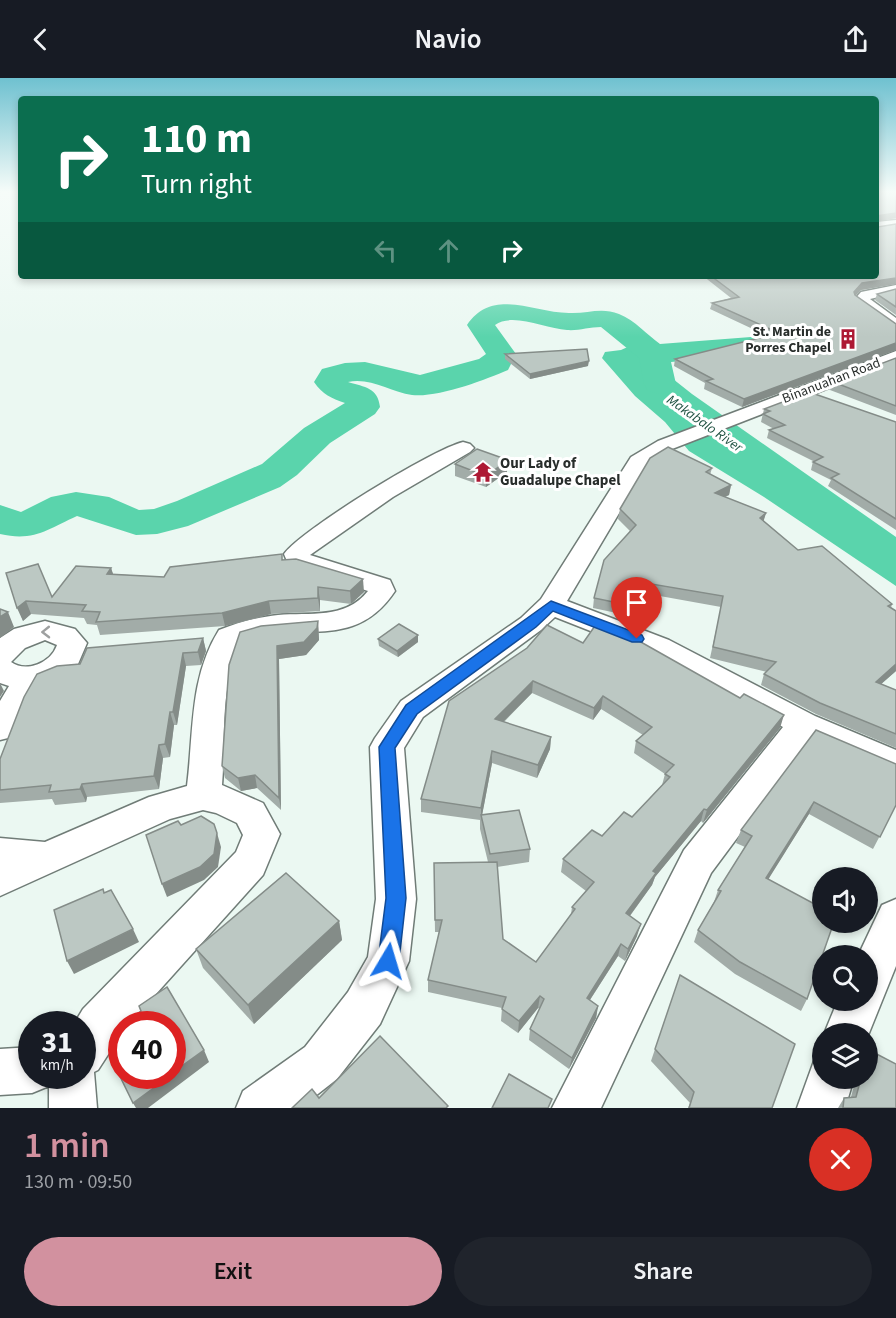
<!DOCTYPE html>
<html lang="en">
<head>
<meta charset="utf-8">
<style>
	:root { --surface:#171b24; --page:#20242c; --text:#f1f3f6; --muted:#9ea1a6; --accent:#d2919f }
	body { margin:0; font-family:"Source Sans 3",sans-serif; background:var(--page); color:var(--text); height:100vh; display:flex; flex-direction:column; font-size:22px; white-space:nowrap }
	* { box-sizing:border-box; margin:0 }
	p { font-size:20px; color:var(--muted) }
	.icon { flex:none; width:33px; height:33px; fill:none; stroke:currentColor; stroke-width:2; stroke-linecap:round; stroke-linejoin:round }
	.map { position:relative; height:1030px; overflow:hidden }
	.panel { display:flex; flex-direction:column; background:var(--surface); flex:1 }
	.panel>* { flex:none }
	.guide { position:absolute; left:18px; top:18px; width:861px; height:183px; border-radius:6px; box-shadow:0 3px 9px #0003; background:#0b6e4f; color:#fff; overflow:hidden }
	.fabs { position:absolute; left:812px; top:789px; display:grid; gap:12px }
	.fabs a { display:grid; place-items:center; width:66px; height:66px; border-radius:50%; background:var(--surface); box-shadow:0 3px 9px #0003; font-size:30px }
	.speed { position:absolute; left:18px; top:933px; display:flex; gap:12px; font-size:30px; font-weight:700; text-align:center }
	.speed>* { display:grid; place-content:center; width:78px; height:78px; border-radius:50%; background:var(--surface); box-shadow:0 3px 9px #0003; line-height:1 }
	.speed small { font-size:15px; font-weight:400 }
	.speed .limit { border:9px solid #d22; background:#fff; color:#111 }
	.pin { position:absolute; display:grid; place-items:center; width:51px; height:51px; color:#fff; margin:-62px -26px; border-radius:50% 50% 50% 0; rotate:-45deg; box-shadow:0 0 6px #0007 }
	.pin .icon { rotate:45deg }
	.me { position:absolute; width:66px; margin:-33px; rotate:7deg; stroke-linejoin:round; filter:drop-shadow(0 0 4px #0008) }
	.turn { display:flex; align-items:center; gap:21px; height:126px; padding:0 24px; font-size:27px }
	.turn .icon { width:78px; height:78px; stroke-width:2.5 }
	.turn b { display:block; font-size:42px; line-height:51px }
	.lanes { display:flex; align-items:center; height:57px; padding:0 24px; background:#0003; justify-content:center; gap:30px; direction:ltr }
	.lanes .off { opacity:.35 }
	.round { display:grid; place-items:center; flex:none; width:63px; height:63px; border-radius:32px; background:var(--page) }
	.head { display:flex; align-items:center; justify-content:space-between; height:102px; padding:0 24px }
	h1 { font-size:36px; font-weight:600; line-height:45px; color:var(--accent) }
	.primary-button { display:flex; gap:12px; margin-top:auto; padding:12px 24px }
	.primary-button a { flex:1; height:69px; border-radius:36px; background:var(--accent); color:#111; font-size:24px; font-weight:600; line-height:69px; text-align:center }
	.primary-button a+a { background:var(--page); color:var(--text) }
	header { display:flex; justify-content:space-between; align-items:center; height:78px; padding:0 24px; background:var(--surface); font-size:27px; font-weight:600 }
	.map>svg:first-child { display:block }
	.water { fill:#5ad4ac }
	.lines { fill:none; stroke-linecap:round; stroke-linejoin:round }
	.river { fill:#5ad4ac; fill-rule:evenodd }
	.minor-casing { stroke:#707c77; stroke-width:3 }
	.minor { fill:#fff; fill-rule:evenodd }
	.wall { fill:#a2aca8; fill-rule:evenodd }
	.shaded-wall { fill:#848c88 }
	.building { fill:#bcc8c3; stroke:#848c88; stroke-width:1.5 }
	.oneway { stroke:#9ea0a0 }
	.route { fill:#1a73e8; stroke:#114b97; stroke-width:1.5 }
	.labels { text-anchor:middle; stroke-width:6; stroke-linejoin:round; paint-order:stroke }
	.far-poi-label { font-size:14px; font-weight:bold; fill:#282d2b; stroke:#fff; text-anchor:end }
	.far-street-label { font-size:14px; fill:#282d2b; stroke:#fff }
	.far-water-label { font-size:14px; font-style:italic; fill:#1f5141; stroke:#fff }
	.poi-label { font-size:15px; font-weight:bold; fill:#282d2b; stroke:#fff; text-anchor:start }
</style>
</head>
<body>
<header><svg class="icon" aria-label="back" viewBox="0 0 24 24"><path d="M15 5l-7 7 7 7"/></svg>Navio<svg class="icon" aria-label="share" viewBox="0 0 24 24"><path d="M12 15V3M7 8l5-5 5 5M5 13v7h14v-7"/></svg></header>
<div class="map">
<svg width="896" height="1030" viewBox="0 0 896 1030">
	<rect width="100%" height="100%" fill="#ebf8f2"/>
	<!-- water -->
	<polygon class="water" points="643,262 665,269 674,279 666,286 668,297 692,316 896,459 896,508 764,419 689,373 665,344 635,318 602,280 605,274 621,272"/>
	<g class="lines">
		<!-- river -->
		<path class="river" d="M768,198c44,0 43,4 51,46l-4,6 -58,26 -86,8 5,22 -4,7 -12,3 -12,-3 -4,-7 -5,-26 -38,-31c-12,0 -23,4 -34,3 -21,-1 -54,-18 -72,-5l21,29 -8,16c-23,10 -71,28 -96,25 -21,-3 -42,-18 -64,-13 17,5 30,6 32,25l-5,7 -45,29 -33,32 -17,12 -92,39 -31,8 -21,1 -59,-19c-29,13 -43,26 -77,18v-29l21,7 30,-15 25,-5 33,5 30,13 15,-1 23,-8 85,-37 42,-36 41,-25c-14,-5 -22,-8 -31,-21l8,-13 23,-6 20,-1 55,13 59,-16 7,-5 -19,-29c26,-38 66,-12 102,-12 18,1 32,-6 50,1 16,6 28,21 41,30l91,-7 39,-19 -3,-25z"/>
		<!-- minor casing -->
		<g class="minor-casing">
			<g id="minor">
				<polygon points="896,142 896,150 876,152 876,144"/>
				<polygon points="896,207 896,215 870,221 896,240 896,252 854,222 861,214"/>
				<polygon points="896,273 896,284 672,371 647,388 567,523 669,562 815,638 896,672 896,699 810,662 711,795 601,1030 552,1030 684,772 783,649 649,576 555,539 541,552 423,639 404,670 416,821 409,883 380,946 337,1001 300,1030 236,1030 243,1013 305,969 348,914 368,879 376,821 370,669 375,660 401,623 521,540 541,521 631,379 658,363"/>
				<path d="M463,364l7,2 4,4 -4,4 -77,45 -83,58 80,25 5,11c-42,63 -96,27 -154,52 -22,45 -15,94 -19,142l41,18 17,31 -17,41 -134,149h-7v9l-24,37 -4,2 3,36h-48v-22l-17,7 -32,2v-46l32,-2v29h50v-52h-8l9,-15 153,-157 7,-17 -6,-12 -21,-10 -13,-3 -33,9 -170,77v-58l45,4 104,-45 38,-11c7,-54 2,-108 32,-156 18,-7 39,-13 59,-15 32,-3 67,5 90,-24l-79,-25 -5,-12c17,-24 149,-105 179,-112z"/>
				<path d="M45,543l30,8 12,14 -9,21 -14,12 -23,9 -29,52 -12,3v-39l9,-15 -9,-3v-45l14,-9zM45,562l12,5c-6,18 -31,28 -46,17l14,-14z"/>
				<polygon points="896,821 896,888 867,960 867,956 824,956 838,922 867,922 867,878 858,878 882,827"/>
				<polygon points="822,980 822,1000 854,1000 845,1030 797,1030 814,983"/>
			</g>
		</g>
		<!-- minor -->
		<use href="#minor" class="minor"/>
	</g>
	<!-- wall -->
	<g class="wall">
		<polygon points="876,114 896,114 896,141 896,140 877,143 878,149 896,146 896,206 861,212 855,218 896,246 896,272 742,329 704,311 705,305 674,288 675,281 768,258 710,231 712,225 731,220 703,198 876,198"/>
		<polygon points="896,211 896,237 875,222 877,216"/>
		<polygon points="505,276 588,288 530,301 505,281"/>
		<polygon points="896,280 896,337 830,312 833,304"/>
		<polygon points="764,331 896,344 896,452 828,408 831,402 811,392 813,383 767,360 769,352 774,351 761,344"/>
		<polygon points="455,386 507,394 486,409 455,398"/>
		<polygon points="712,390 710,397 731,407 729,417 725,419 766,435 763,443 798,472 892,526 891,530 896,593 881,606 896,612 896,670 816,636 761,607 764,596 767,594 710,580 721,529 632,513 626,537 593,530 594,520 630,453 618,441 620,431"/>
		<polygon points="282,482 364,514 351,526 320,522 320,533 271,536 225,548 100,557 97,547 87,546 84,540 31,536 23,543 6,495 52,519 111,490 113,496 164,499"/>
		<polygon points="318,543 319,562 306,577 279,581 281,732 257,710 241,713 225,700 222,688 261,548"/>
		<polygon points="203,560 206,573 201,587 186,588 177,647 174,647 170,679 163,680 159,711 87,719 86,724 55,727 52,721 0,725 0,681 80,586"/>
		<polygon points="378,561 418,564 398,579 379,568"/>
		<path d="M583,565l197,85 -77,95 -2,-2 -46,56 -3,8 -22,31 7,20 -12,25 -7,-5 -28,44 8,6 -2,12 -27,51 -40,-29 1,-11 10,-20 -2,-1 -20,25 -17,-12 1,-13 -74,-16v-12l11,-48h-4l-1,-69 54,-1 -8,-33v-9l-59,-8v-13l28,-98zM532,615l61,27 8,-11 42,26 -7,6 -2,12 31,21 -3,11 -30,32 -69,42 -2,13 25,19 -14,16 -1,7 -35,48 -33,-23 -6,-72 32,-5 1,-13 -48,-34 10,-52 45,15 13,-29 1,-12 -47,-15z"/>
		<polygon points="896,686 896,727 873,771 809,736 768,801 807,921 801,933 735,896 694,864 698,852 714,824 718,812 745,769 736,765 741,752"/>
		<polygon points="339,843 342,862 254,946 203,890 196,871"/>
		<polygon points="680,897 772,1030 688,1030 690,1025 651,983"/>
		<polygon points="856,1000 867,1000 896,1030 838,1030 844,1020 851,1019"/>
	</g>
	<!-- shaded-wall -->
	<g class="shaded-wall">
		<polygon points="896,135 896,140 876,144 876,138"/>
		<polygon points="896,200 896,206 861,212 852,221 854,214 862,205"/>
		<polygon points="896,265 896,272 742,329 744,321"/>
		<polygon points="589,283 588,288 530,301 530,296"/>
		<polygon points="508,382 507,394 486,409 486,398"/>
		<polygon points="731,407 729,417 713,424 715,415"/>
		<polygon points="766,435 763,445 760,440"/>
		<polygon points="111,490 115,502 107,496"/>
		<polygon points="363,501 364,514 351,526 350,513"/>
		<polygon points="634,503 632,513 626,537 628,527"/>
		<polygon points="318,509 320,522 320,533 318,520"/>
		<polygon points="26,523 31,536 23,543 17,530"/>
		<polygon points="269,523 271,536 225,548 222,535"/>
		<polygon points="8,534 14,549 0,560 0,539"/>
		<polygon points="318,543 319,562 306,577 279,581 281,732 279,720 277,568"/>
		<polygon points="418,557 418,564 398,579 397,573"/>
		<polygon points="203,560 206,573 201,587 198,574"/>
		<polygon points="183,575 186,588 177,647 173,634"/>
		<polygon points="896,586 896,593 871,615 876,604"/>
		<polygon points="533,603 532,615 494,653 495,641"/>
		<polygon points="0,605 4,613 0,619"/>
		<polygon points="603,618 601,631 593,642 594,630"/>
		<polygon points="170,634 174,647 170,679 165,666"/>
		<polygon points="784,637 780,650 703,745 707,732"/>
		<polygon points="551,659 550,671 537,700 538,687"/>
		<polygon points="159,667 163,680 159,711 154,698"/>
		<polygon points="492,673 492,685 481,743 481,730"/>
		<polygon points="255,697 257,710 241,713 238,700"/>
		<polygon points="82,706 87,719 86,724 80,711"/>
		<polygon points="814,724 809,736 761,813 766,800"/>
		<polygon points="704,731 701,743 655,799 652,807 623,847 626,835 653,793"/>
		<polygon points="217,755 221,769 218,789 204,802 167,819 162,806"/>
		<polygon points="339,843 342,862 254,946 248,927"/>
		<polygon points="641,846 637,858 625,883 628,871"/>
		<polygon points="133,851 139,864 74,896 67,883"/>
		<polygon points="621,866 618,878 584,931 587,920"/>
		<polygon points="540,918 538,930 518,955 519,943"/>
		<polygon points="598,928 596,940 569,991 572,980"/>
		<polygon points="204,972 209,984 148,1030 136,1030 133,1025 170,998 172,998 172,995"/>
	</g>
	<!-- building -->
	<g class="building">
		<polygon points="876,114 896,114 896,135 876,138"/>
		<polygon points="876,141 878,149 896,146 896,200 862,205 854,214 855,217 896,246 896,265 744,321 706,303 713,301 675,281 779,255 712,225 739,219 711,198 876,198"/>
		<polygon points="896,211 896,229 877,216"/>
		<polygon points="587,271 589,283 530,296 505,276"/>
		<polygon points="896,280 896,328 833,304"/>
		<polygon points="809,314 896,344 896,441 831,400 839,396 813,384 823,379 769,352 785,347 763,336 770,333 764,331"/>
		<polygon points="668,369 712,390 706,394 731,407 715,415 766,435 760,440 798,472 822,468 892,526 888,528 896,533 896,586 876,604 896,612 896,656 820,625 764,596 776,584 713,569 723,518 634,503 628,527 594,520 604,482 636,447 620,431 650,380"/>
		<polygon points="477,371 508,382 486,398 455,386"/>
		<polygon points="282,476 282,482 296,481 363,501 350,513 318,509 318,520 269,523 222,535 96,544 100,534 82,533 86,527 26,523 17,530 6,495 38,486 52,519 76,488 111,490 107,496 164,499 170,489"/>
		<polygon points="0,531 8,534 0,539"/>
		<polygon points="318,543 317,550 304,564 277,568 279,720 255,697 238,700 222,688 229,587 240,554 261,548"/>
		<polygon points="597,545 632,559 740,620 744,616 784,637 707,732 704,731 653,793 656,795 626,835 641,846 628,871 621,866 587,920 598,928 572,980 530,951 544,921 540,918 519,943 502,931 506,919 428,902 442,842 435,842 434,785 497,784 503,861 536,884 575,831 572,829 594,804 563,781 592,752 602,758 624,734 632,739 670,699 665,696 674,687 636,663 652,649 603,618 594,630 533,603 495,641 551,659 538,687 492,673 481,730 421,721 449,623 527,570 547,547 583,565"/>
		<polygon points="399,546 418,557 397,573 378,561"/>
		<polygon points="203,560 198,574 183,575 173,634 170,634 165,666 159,667 154,698 82,706 80,711 49,714 51,707 0,712 0,681 24,619 37,596 57,588 80,586 87,570"/>
		<polygon points="816,652 896,686 896,727 880,759 814,724 766,800 822,830 822,844 834,844 807,921 740,884 698,852 721,813 718,812 752,758 741,752"/>
		<polygon points="519,732 530,771 490,776 481,737"/>
		<polygon points="201,738 214,746 217,755 214,776 200,789 162,806 146,757 178,743 181,747"/>
		<polygon points="286,795 339,843 248,927 196,871"/>
		<polygon points="103,811 104,815 111,812 133,851 67,883 54,832"/>
		<polygon points="680,897 795,966 772,1030 689,1030 694,1014 655,971"/>
		<polygon points="167,909 204,972 172,995 172,946 132,946 129,941 141,933 139,928"/>
		<polygon points="380,958 448,1028 446,1030 292,1030 312,1011 319,1020"/>
		<polygon points="867,971 896,986 896,1030 843,1030 844,1020 856,1019 861,1000 867,1000"/>
		<polygon points="122,975 122,998 170,998 133,1025 112,982"/>
		<polygon points="509,996 552,1021 548,1030 492,1030"/>
	</g>
	<!-- one-way arrows -->
	<defs><path id="oneway-chevron" d="M-2-3.5L2.5 0L-2 3.5" fill="none" stroke-width="1.6" stroke-linecap="round" stroke-linejoin="round" transform="scale(1.5)"/></defs>
	<use class="oneway" href="#oneway-chevron" transform="translate(46 554) rotate(179)"/>
	<!-- sky -->
	<linearGradient id="sky" x2="0" y2="1"><stop stop-color="#6fc1d0"/><stop offset="0.44" stop-color="#f6fcf9"/><stop offset="1" stop-color="#f6fcf9" stop-opacity="0"/></linearGradient>
	<rect width="896" height="259" fill="url(#sky)"/>
	<!-- route -->
	<polygon class="route" points="551,523 642,557 644,561 642,564 632,564 553,533 536,549 417,636 395,670 406,820 399,883 396,890 388,893 381,890 378,883 386,820 379,669 406,627"/>
	<!-- icons -->
	<defs>
		<g id="building-bare" transform="scale(1.62)"><path d="M-4-6H4V6H1V3H-1V6H-4ZM-2.5-4.3h1.7v1.8h-1.7ZM.8-4.3h1.7v1.8H.8ZM-2.5-1h1.7V.8h-1.7ZM.8-1h1.7V.8H.8Z" fill="#ad1934" stroke="#fff" stroke-width="2.5" paint-order="stroke"/></g>
		<g id="temple-bare" transform="scale(1.62)"><path d="M0-6L5-2H3V0L6.5 2.5H4V6H1.5V3h-3V6H-4V2.5H-6.5L-3 0V-2H-5Z" fill="#ad1934" stroke="#fff" stroke-width="2.5" paint-order="stroke"/></g>
	</defs>
	<g fill-rule="evenodd">
		<use href="#building-bare" x="848" y="261"/>
		<use href="#temple-bare" x="483" y="394"/>
	</g>
	<g class="labels">
		<!-- far-poi labels -->
		<g class="far-poi-label">
			<text x="831" y="258">St. Martin de<tspan x="831" dy="16">Porres Chapel</tspan></text>
		</g>
		<!-- far-street labels -->
		<g class="far-street-label">
			<text transform="translate(831 302) rotate(-21)" y="5">Binanuahan Road</text>
		</g>
		<!-- far-water labels -->
		<g class="far-water-label">
			<text transform="translate(705 345) rotate(35)" y="5">Makabalo River</text>
		</g>
		<!-- poi labels -->
		<g class="poi-label">
			<text x="500" y="390">Our Lady of<tspan x="500" dy="17">Guadalupe Chapel</tspan></text>
		</g>
	</g>
</svg>
<div class="fabs">
<a><svg class="icon" aria-label="sound" viewBox="0 0 24 24"><path d="M4 9h4l5-4v14l-5-4H4zM17 9q2 3 0 6"/></svg></a>
<a><svg class="icon" aria-label="search" viewBox="0 0 24 24"><circle cx="10" cy="10" r="6"/><path d="M15 15l6 6"/></svg></a>
<a><svg class="icon" aria-label="layers" viewBox="0 0 24 24"><path d="M12 4l9 5-9 5-9-5zM3 14l9 5 9-5"/></svg></a>
</div>
<div class="speed"><div>31<small>km/h</small></div><div class="limit">40</div></div>
<div class="pin" style="left:637px;top:561px;background:#d93025"><svg class="icon" aria-label="arrive" viewBox="0 0 24 24"><path d="M6 21V4h12l-3 4 3 4H6"/></svg></div>
<svg class="me" style="left:388px;top:883px" viewBox="-20 -20 40 40"><path d="M0-17L14 15 0 8-14 15z" fill="#1a73e8" stroke="#fff" stroke-width="4"/></svg>
<div class="guide">
<div class="turn"><svg class="icon" aria-label="right" viewBox="0 0 24 24"><path d="M7 20v-9h11M14 6l5 5-5 5"/></svg><div><b>110 m</b>Turn right</div></div>
<div class="lanes"><svg class="icon off" aria-label="left" viewBox="0 0 24 24"><path d="M17 20v-9H6M10 6l-5 5 5 5"/></svg><svg class="icon off" aria-label="ahead" viewBox="0 0 24 24"><path d="M12 20V5M6 11l6-6 6 6"/></svg><svg class="icon" aria-label="right" viewBox="0 0 24 24"><path d="M7 20v-9h11M14 6l5 5-5 5"/></svg></div>
</div>
</div>
<section class="panel">
<div class="head"><div><h1>1 min</h1><p>130 m · 09:50</p></div><a class="round" style="background:#d93025;color:#fff"><svg class="icon" aria-label="close" viewBox="0 0 24 24"><path d="M6 6l12 12M18 6L6 18"/></svg></a></div>
<div class="primary-button"><a>Exit</a><a>Share</a></div>
</section>
</body>
</html>
